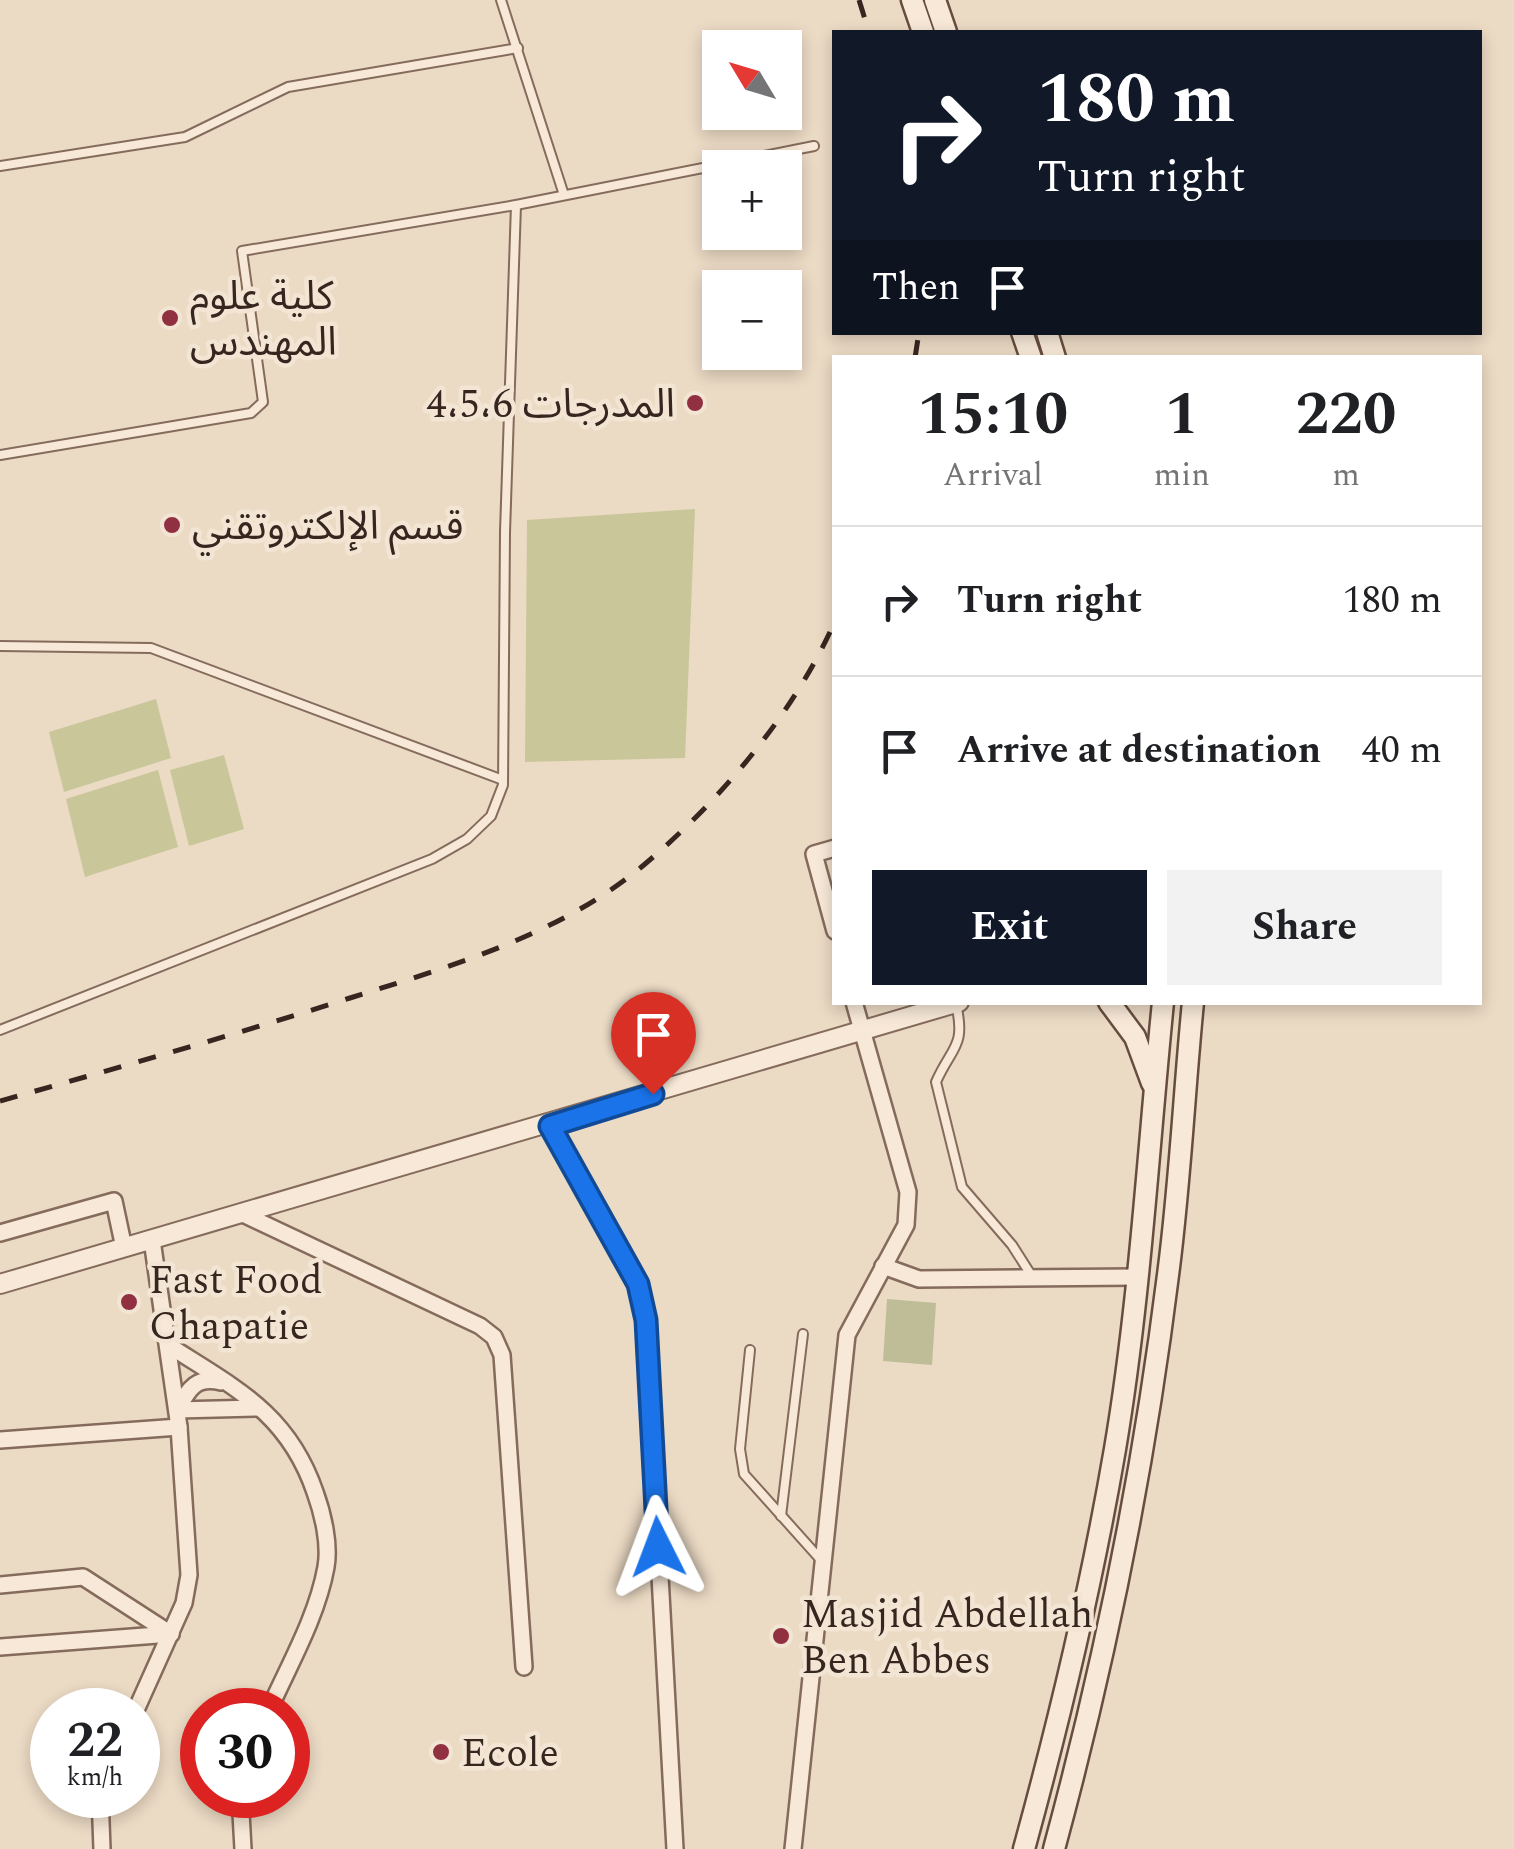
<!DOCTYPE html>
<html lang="en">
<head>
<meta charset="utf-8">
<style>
	:root { --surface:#fff; --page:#f2f2f2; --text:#202124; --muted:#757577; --line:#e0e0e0; --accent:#111827 }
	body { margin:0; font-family:Spectral,"Noto Sans Arabic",serif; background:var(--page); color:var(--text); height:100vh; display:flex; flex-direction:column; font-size:38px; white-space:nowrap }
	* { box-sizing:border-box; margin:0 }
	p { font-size:32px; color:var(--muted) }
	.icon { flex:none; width:55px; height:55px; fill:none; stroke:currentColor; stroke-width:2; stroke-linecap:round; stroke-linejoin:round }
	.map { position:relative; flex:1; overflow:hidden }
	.details { position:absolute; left:832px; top:355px; width:650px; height:650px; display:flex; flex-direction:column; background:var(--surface); border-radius:0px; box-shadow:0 5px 15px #0003 }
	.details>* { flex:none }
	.top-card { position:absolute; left:832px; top:30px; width:650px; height:305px; border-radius:0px; box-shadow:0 5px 15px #0003; background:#111827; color:#fff; overflow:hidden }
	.needle { width:65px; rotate:308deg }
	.tools { position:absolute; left:702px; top:30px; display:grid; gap:20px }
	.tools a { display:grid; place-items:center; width:100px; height:100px; border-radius:0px; background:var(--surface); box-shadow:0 5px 15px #0003; font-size:50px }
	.speed { position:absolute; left:30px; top:1688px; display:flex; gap:20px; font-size:50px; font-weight:700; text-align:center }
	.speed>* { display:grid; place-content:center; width:130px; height:130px; border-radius:50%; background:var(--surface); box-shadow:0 5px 15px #0003; line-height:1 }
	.speed small { font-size:25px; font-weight:400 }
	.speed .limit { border:15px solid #d22; background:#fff; color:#111 }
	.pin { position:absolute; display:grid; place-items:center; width:85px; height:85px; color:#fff; margin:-102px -42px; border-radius:50% 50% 50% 0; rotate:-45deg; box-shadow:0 0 10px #0007 }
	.pin .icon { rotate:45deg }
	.me { position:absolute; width:110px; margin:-55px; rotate:357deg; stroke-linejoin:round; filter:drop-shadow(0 0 8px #0008) }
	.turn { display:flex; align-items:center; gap:35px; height:210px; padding:0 40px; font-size:45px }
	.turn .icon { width:130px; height:130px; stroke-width:2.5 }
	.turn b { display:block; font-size:70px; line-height:85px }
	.then { display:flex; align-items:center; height:95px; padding:0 40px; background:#0003; gap:20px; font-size:38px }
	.eta { display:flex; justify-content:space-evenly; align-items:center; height:170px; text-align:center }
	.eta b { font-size:60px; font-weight:700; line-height:70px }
	.cta { display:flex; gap:20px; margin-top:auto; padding:20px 40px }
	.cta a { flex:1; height:115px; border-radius:0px; background:var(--accent); color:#fff; font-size:40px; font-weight:700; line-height:115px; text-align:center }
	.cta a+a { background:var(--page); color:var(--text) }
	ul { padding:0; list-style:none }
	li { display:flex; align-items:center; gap:30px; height:150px; padding:0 40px; border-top:2px solid var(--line) }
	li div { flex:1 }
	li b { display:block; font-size:38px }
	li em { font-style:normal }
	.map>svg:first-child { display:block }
	.green { fill:#c9c799 }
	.cemetery { fill:#bebd98 }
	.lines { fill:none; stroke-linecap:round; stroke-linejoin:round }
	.service-casing { stroke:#856b5c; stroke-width:12 }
	.minor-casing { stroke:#856b5c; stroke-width:20 }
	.tertiary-casing { stroke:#856b5c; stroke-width:22 }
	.secondary-casing { stroke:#674d3f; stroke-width:25 }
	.service { stroke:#f7e8d7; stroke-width:8 }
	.minor { stroke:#f7e8d7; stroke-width:15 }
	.tertiary { stroke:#f7e8d7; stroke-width:18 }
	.secondary { stroke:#f7e8d7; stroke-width:20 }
	.rail { stroke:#36261f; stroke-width:5; stroke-dasharray:18 18; stroke-linecap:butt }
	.route-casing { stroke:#114b97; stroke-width:25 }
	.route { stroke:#1a73e8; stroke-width:18 }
	.poi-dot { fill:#903040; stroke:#f3e5d4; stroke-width:4 }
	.labels { text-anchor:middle; stroke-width:9; stroke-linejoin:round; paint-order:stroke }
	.poi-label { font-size:40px; fill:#36261f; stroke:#f3e5d4; text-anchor:start }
</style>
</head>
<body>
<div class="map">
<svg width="1514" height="1849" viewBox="0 0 1514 1849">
	<rect width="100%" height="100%" fill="#ebdac4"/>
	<!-- green -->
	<g class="green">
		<polygon points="695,509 685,758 525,762 527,520"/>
		<polygon points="156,699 171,758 64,792 49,732"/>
		<polygon points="224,755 244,829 189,846 170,770"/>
		<polygon points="158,770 178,847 85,877 66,799"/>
	</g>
	<!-- cemetery -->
	<polygon class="cemetery" points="887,1299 936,1303 932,1365 883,1361"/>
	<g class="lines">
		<!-- service casing -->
		<g class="service-casing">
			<g id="service">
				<polyline points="501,0 564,195"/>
				<polyline points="0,166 185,137 288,87 518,48"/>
				<polyline points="0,455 251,413 263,402 242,251 516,205 814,146"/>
				<polyline points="0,646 151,648 503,780"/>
				<path d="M956,1004c10,43 -4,42 -20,78l26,105 50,58 21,33"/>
				<polyline points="0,1030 432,859 467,839 491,816 503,785 505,532 516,205"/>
				<polyline points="750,1350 740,1449 744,1474 821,1560"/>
				<polyline points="781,1516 803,1334"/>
			</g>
		</g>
		<!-- minor casing -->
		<g class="minor-casing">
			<g id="minor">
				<polyline points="835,848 814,854 835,931"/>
				<polyline points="549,1125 638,1284 646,1321 675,1849"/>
				<polyline points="243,1214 480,1326 494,1337 502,1355 524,1667"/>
				<polyline points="0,1233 114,1201 124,1248"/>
				<polyline points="883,1266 919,1279 1137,1277"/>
				<path d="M168,1345c67,43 120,68 147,147 8,22 15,52 11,75 -9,50 -37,98 -57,143"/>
				<polyline points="177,1410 257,1408"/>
				<path d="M177,1410c12,-21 18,-34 44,-28"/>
				<polyline points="0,1440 179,1427"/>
				<polyline points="0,1585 83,1577 171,1634"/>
				<polyline points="0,1647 171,1634"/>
				<polyline points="136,1710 184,1603 189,1575 179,1427 152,1240"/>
				<polyline points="100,1795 102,1849"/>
				<polyline points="240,1795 243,1849"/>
				<polyline points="793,1849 847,1335 906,1225 908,1192 854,1002"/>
			</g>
		</g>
		<!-- tertiary casing -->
		<g class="tertiary-casing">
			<polyline id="tertiary" points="0,1284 959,1002"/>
		</g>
		<!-- secondary casing -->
		<g class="secondary-casing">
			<g id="secondary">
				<polyline points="912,0 923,32"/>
				<polyline points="935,0 946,32"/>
				<polyline points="1022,332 1031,358"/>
				<polyline points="1047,332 1055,358"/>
				<polyline points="1109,1002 1135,1037 1152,1083"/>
				<path d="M1024,1849c36,-131 68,-266 91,-400 25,-148 33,-298 48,-447"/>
				<path d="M1054,1849c51,-188 90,-381 114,-574 12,-90 16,-182 25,-273"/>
			</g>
		</g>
		<!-- service -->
		<use href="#service" class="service"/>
		<!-- minor -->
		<use href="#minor" class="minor"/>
		<!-- tertiary -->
		<use href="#tertiary" class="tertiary"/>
		<!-- secondary -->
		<use href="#secondary" class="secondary"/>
		<!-- rail -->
		<g class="rail">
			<polyline points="859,0 869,32"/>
			<polyline points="915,358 919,332"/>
			<path d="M0,1101c117,-33 234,-66 350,-103 101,-32 211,-63 295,-134 76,-64 150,-152 190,-243"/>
		</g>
	</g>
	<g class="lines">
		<!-- route casing -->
		<g class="route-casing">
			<polyline id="route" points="653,1094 550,1126 638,1284 646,1320 658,1547"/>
		</g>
		<!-- route -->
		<use href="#route" class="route"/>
	</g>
	<!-- markers -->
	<g class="poi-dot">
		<circle cx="170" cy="318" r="10"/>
		<circle cx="695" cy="403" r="10"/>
		<circle cx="172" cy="525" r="10"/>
		<circle cx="129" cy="1302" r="10"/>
		<circle cx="781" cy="1636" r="10"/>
		<circle cx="441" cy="1752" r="10"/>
	</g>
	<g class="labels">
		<!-- poi labels -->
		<g class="poi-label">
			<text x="190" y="309">كلية علوم<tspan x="190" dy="46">المهندس</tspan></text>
			<text x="675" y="417" text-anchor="end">المدرجات 4،5،6</text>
			<text x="192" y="539">قسم الإلكتروتقني</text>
			<text x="149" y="1293">Fast Food<tspan x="149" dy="46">Chapatie</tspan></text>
			<text x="801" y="1627">Masjid Abdellah<tspan x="801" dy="46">Ben Abbes</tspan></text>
			<text x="461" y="1766">Ecole</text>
		</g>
	</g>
</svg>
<div class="tools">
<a><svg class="needle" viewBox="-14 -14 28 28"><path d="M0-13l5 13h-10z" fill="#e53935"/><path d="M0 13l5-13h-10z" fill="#757577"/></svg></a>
<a>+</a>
<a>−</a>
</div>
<div class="speed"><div>22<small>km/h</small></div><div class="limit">30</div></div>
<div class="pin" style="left:653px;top:1094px;background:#d93025"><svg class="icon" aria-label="arrive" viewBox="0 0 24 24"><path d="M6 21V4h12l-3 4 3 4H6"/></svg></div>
<svg class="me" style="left:658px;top:1547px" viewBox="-20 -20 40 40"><path d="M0-17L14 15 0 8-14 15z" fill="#1a73e8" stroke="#fff" stroke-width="4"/></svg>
<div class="top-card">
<div class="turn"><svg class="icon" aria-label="right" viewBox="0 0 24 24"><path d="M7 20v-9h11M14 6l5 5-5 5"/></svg><div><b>180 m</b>Turn right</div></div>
<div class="then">Then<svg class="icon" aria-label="arrive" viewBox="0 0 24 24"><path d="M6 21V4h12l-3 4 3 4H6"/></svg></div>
</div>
<section class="details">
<div class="eta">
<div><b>15:10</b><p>Arrival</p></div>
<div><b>1</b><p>min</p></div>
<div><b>220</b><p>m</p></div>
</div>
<ul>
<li><svg class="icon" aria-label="right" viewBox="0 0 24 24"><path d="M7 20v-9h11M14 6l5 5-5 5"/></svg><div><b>Turn right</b></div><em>180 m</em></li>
<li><svg class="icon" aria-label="arrive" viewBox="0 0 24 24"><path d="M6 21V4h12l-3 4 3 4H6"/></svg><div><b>Arrive at destination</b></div><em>40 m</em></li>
</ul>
<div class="cta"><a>Exit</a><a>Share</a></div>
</section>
</div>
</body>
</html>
